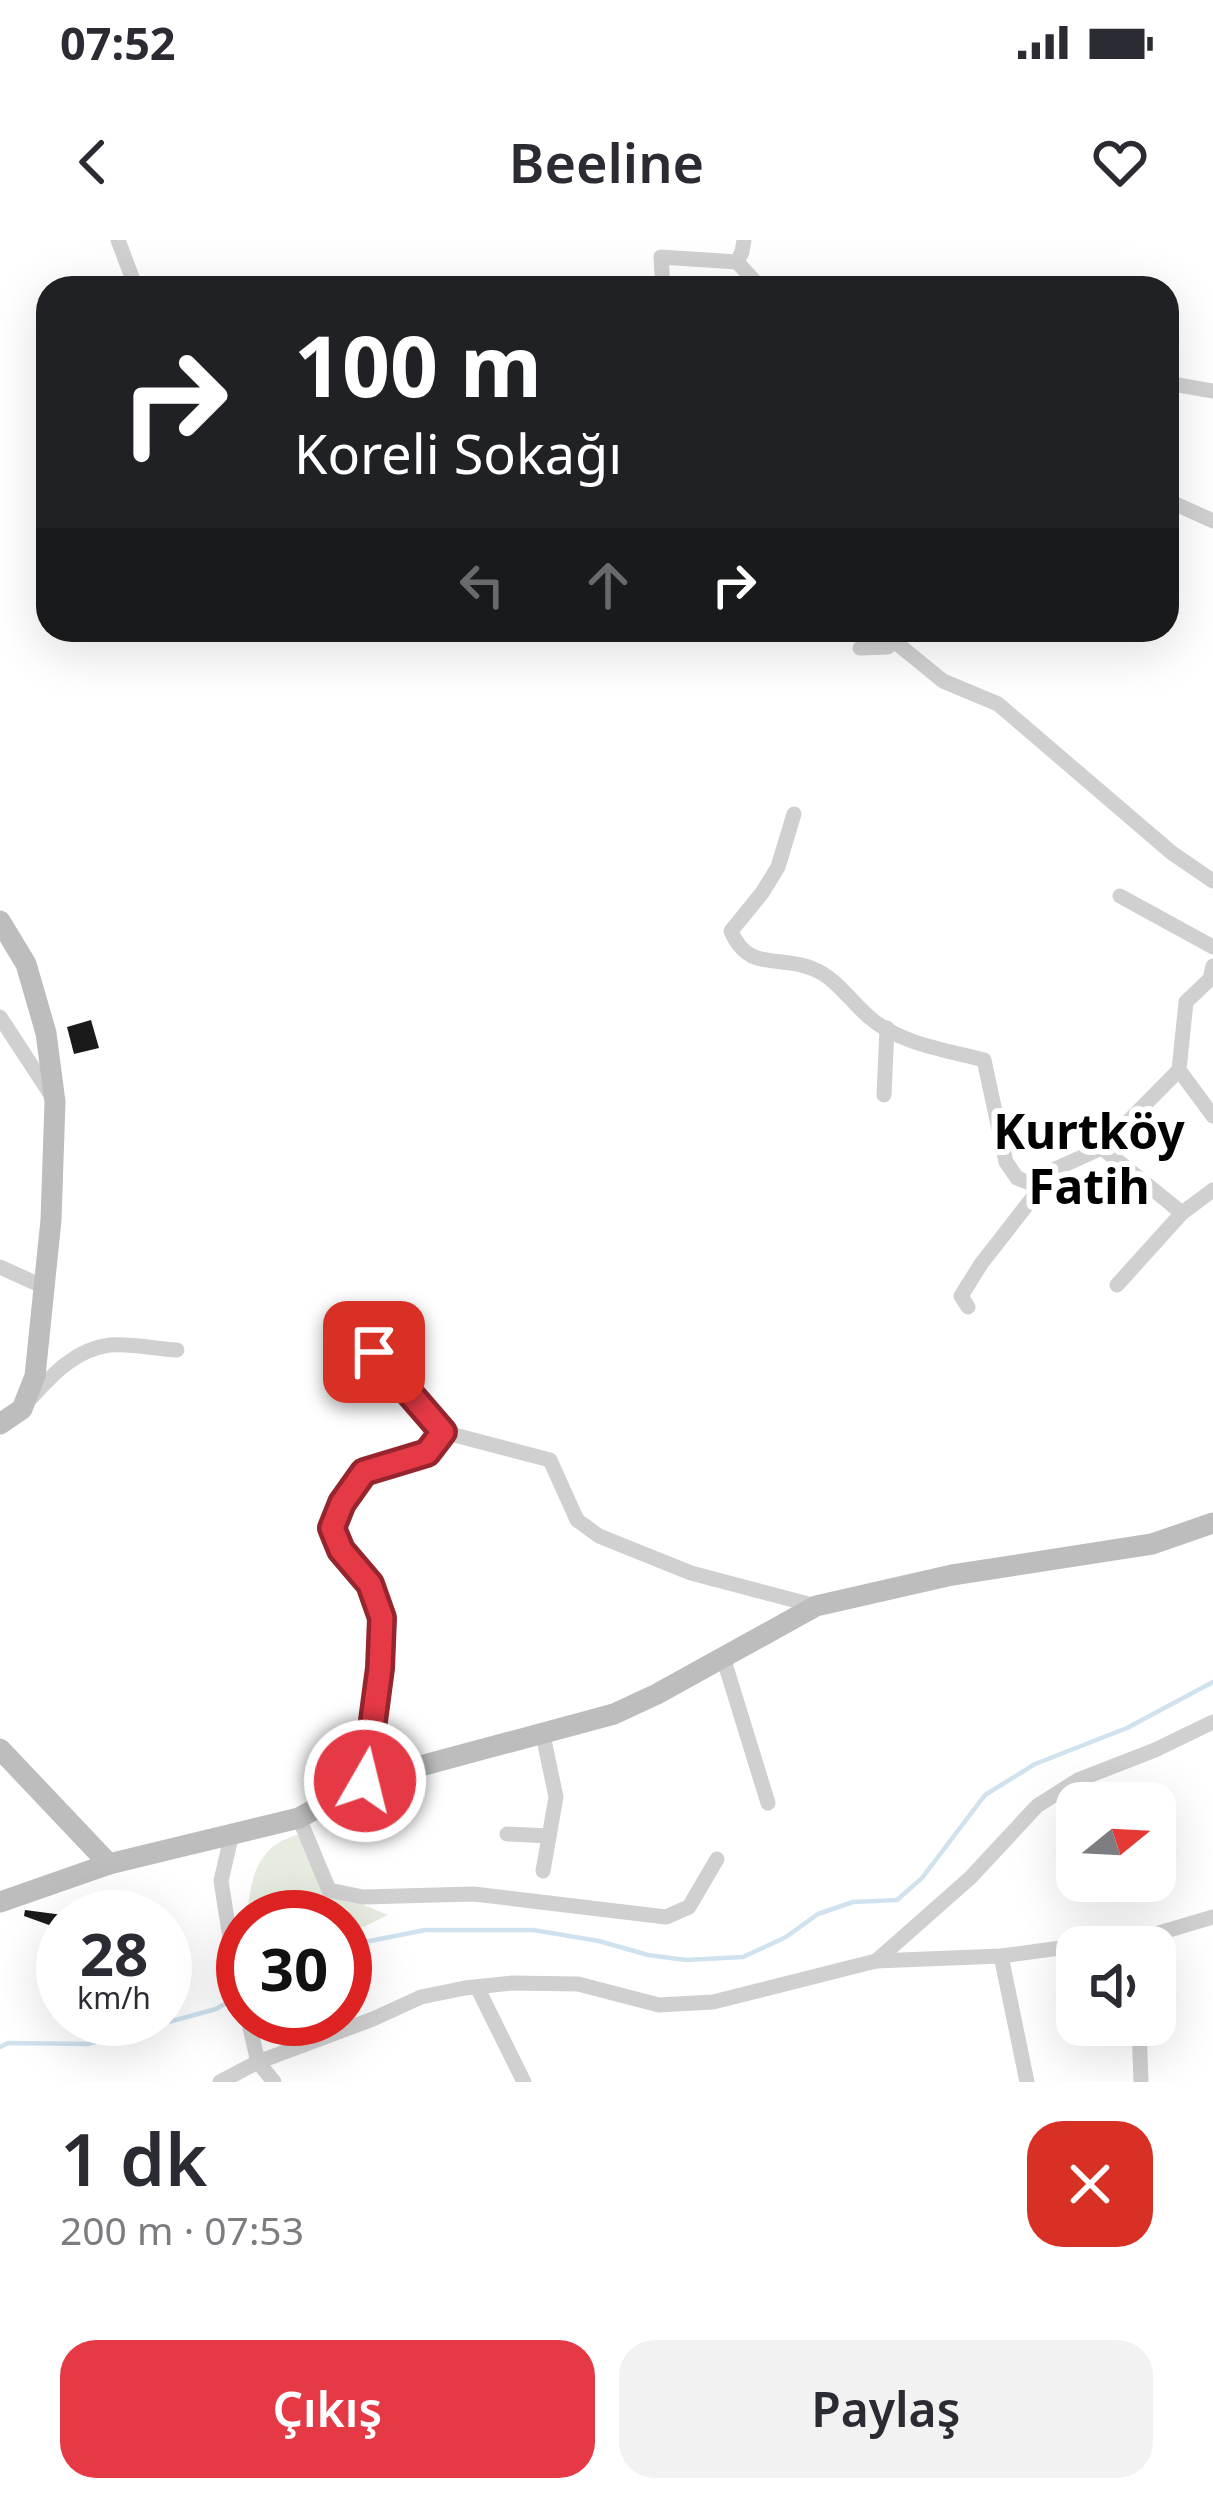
<!DOCTYPE html>
<html lang="tr">
<head>
<meta charset="utf-8">
<style>
	:root { --surface:#fff; --page:#f2f2f3; --text:#2b2b33; --muted:#7c7c81; --accent:#e63946 }
	body { margin:0; font-family:"Noto Sans",sans-serif; background:var(--page); color:var(--text); height:100vh; display:flex; flex-direction:column; font-size:45px; white-space:nowrap }
	* { box-sizing:border-box; margin:0 }
	p { font-size:39px; color:var(--muted) }
	.icon { flex:none; width:66px; height:66px; fill:none; stroke:currentColor; stroke-width:2; stroke-linecap:round; stroke-linejoin:round }
	.map { position:relative; height:1842px; overflow:hidden }
	.drawer { display:flex; flex-direction:column; background:var(--surface); flex:1 }
	.drawer>* { flex:none }
	.guide { position:absolute; left:36px; top:36px; width:1143px; height:366px; border-radius:36px; box-shadow:0 12px 48px #0002; background:#202124; color:#fff; overflow:hidden }
	.needle { width:78px; rotate:72deg }
	.controls { position:absolute; left:1056px; top:1542px; display:grid; gap:24px }
	.controls a { display:grid; place-items:center; width:120px; height:120px; border-radius:24px; background:var(--surface); box-shadow:0 12px 48px #0002; font-size:60px }
	.speed { position:absolute; left:36px; top:1650px; display:flex; gap:24px; font-size:60px; font-weight:700; text-align:center }
	.speed>* { display:grid; place-content:center; width:156px; height:156px; border-radius:50%; background:var(--surface); box-shadow:0 12px 48px #0002; line-height:1 }
	.speed small { font-size:30px; font-weight:400 }
	.speed .limit { border:18px solid #d22; background:#fff; color:#111 }
	.pin { position:absolute; display:grid; place-items:center; width:102px; height:102px; color:#fff; margin:-51px; border-radius:24px; box-shadow:0 6px 18px #0006 }
	.me { position:absolute; width:132px; margin:-66px; rotate:8deg; stroke-linejoin:round; filter:drop-shadow(0 0 9px #0008) }
	.turn { display:flex; align-items:center; gap:42px; height:252px; padding:0 60px; font-size:54px }
	.turn .icon { width:156px; height:156px; stroke-width:2.5 }
	.turn b { display:block; font-size:84px; line-height:102px }
	.lanes { display:flex; align-items:center; height:114px; padding:0 60px; background:#0003; justify-content:center; gap:60px; direction:ltr }
	.lanes .off { opacity:.35 }
	.round { display:grid; place-items:center; flex:none; width:126px; height:126px; border-radius:36px; background:var(--page) }
	.headline { display:flex; align-items:center; justify-content:space-between; height:204px; padding:0 60px }
	h1 { font-size:72px; font-weight:600; line-height:90px }
	.button { display:flex; gap:24px; margin-top:auto; padding:24px 60px }
	.button a { flex:1; height:138px; border-radius:36px; background:var(--accent); color:#fff; font-size:48px; font-weight:600; line-height:138px; text-align:center }
	.button a+a { background:var(--page); color:var(--text) }
	.status { display:flex; justify-content:space-between; align-items:center; height:84px; padding:0 60px; background:var(--surface); direction:ltr }
	.status svg { height:33px; fill:currentColor }
	header { display:flex; justify-content:space-between; align-items:center; height:156px; padding:0 60px; background:var(--surface); font-size:54px; font-weight:600 }
	.map>svg:first-child { display:block }
	.green { fill:#e6ecdf }
	.lines { fill:none; stroke-linecap:round; stroke-linejoin:round }
	.stream { stroke:#cfe2ee; stroke-width:4.5 }
	.building { fill:#1a1a1a }
	.street { stroke:#d0d0d0; stroke-width:15 }
	.secondary { stroke:#bdbdbd; stroke-width:21 }
	.route-casing { stroke:#96252e; stroke-width:30 }
	.route { stroke:#e63946; stroke-width:21 }
	.labels { text-anchor:middle; stroke-width:12; stroke-linejoin:round; paint-order:stroke }
	.district-label { font-size:48px; font-weight:bold; fill:#000; stroke:#fff }
</style>
</head>
<body>
<div class="status"><b>07:52</b><svg viewBox="0 0 49 12"><path d="M0 12V9h3v3zM5 12V6h3v6zM10 12V3h3v9zM15 12V0h3v12zM26 1h20v11H26zM47 4h2v5h-2z"/></svg></div>
<header><svg class="icon" aria-label="back" viewBox="0 0 24 24"><path d="M15 5l-7 7 7 7"/></svg>Beeline<svg class="icon" aria-label="heart" viewBox="0 0 24 24"><path d="M12 20l-8-8c-3-5 5-10 8-4 3-6 11-1 8 4z"/></svg></header>
<div class="map">
<svg width="1213" height="1842" viewBox="0 0 1213 1842">
	<rect width="100%" height="100%" fill="#fff"/>
	<!-- green -->
	<path class="green" d="M301,1594l41,62 46,19 -43,21v-19h-98c4,-41 10,-73 54,-83z"/>
	<g class="lines">
		<!-- stream -->
		<g class="stream">
			<polyline points="345,1706 425,1690 533,1690 599,1701 648,1715 686,1720 743,1717 786,1697 818,1674 853,1662 897,1660 922,1638 985,1555 1035,1524 1127,1488 1213,1442"/>
			<polyline points="0,1807 8,1803 88,1804 216,1769 237,1757"/>
		</g>
	</g>
	<!-- building -->
	<g class="building">
		<polygon points="91,780 99,808 74,814 67,787"/>
		<polygon points="25,1670 63,1675 63,1690 24,1676"/>
	</g>
	<g class="lines">
		<!-- street -->
		<g class="street">
			<polyline points="118,0 136,48"/>
			<polyline points="737,22 742,12 744,0"/>
			<polyline points="663,48 661,17 737,22 761,48"/>
			<polyline points="1167,143 1213,151"/>
			<polyline points="1167,260 1213,281"/>
			<polyline points="894,401 943,441 998,464 1172,613 1213,641"/>
			<polyline points="860,408 888,407 905,390"/>
			<path d="M794,574l-16,53 -16,26 -31,38c17,41 48,24 80,37 25,9 39,33 58,49 31,27 76,33 115,43l22,102 11,16 23,9"/>
			<polyline points="1120,656 1213,707"/>
			<polyline points="1213,726 1210,739 1186,762 1179,830 1213,876"/>
			<polyline points="0,777 51,855"/>
			<polyline points="884,855 887,788"/>
			<polyline points="1102,908 1182,973 1117,1045"/>
			<polyline points="1182,973 1213,950"/>
			<polyline points="0,1027 44,1047"/>
			<polyline points="968,1067 961,1056 981,1024 1055,929 1102,908 1179,830"/>
			<polyline points="373,1111 443,1192 550,1220 577,1280 599,1296 691,1333 816,1366"/>
			<path d="M32,1157c21,-23 44,-48 78,-52 21,-2 46,4 67,5"/>
			<polyline points="723,1417 768,1563"/>
			<polyline points="543,1495 556,1557 543,1631"/>
			<polyline points="365,1541 381,1428 382,1378 370,1344 341,1310 332,1288 342,1263 364,1232 427,1213 443,1192"/>
			<polyline points="299,1578 329,1650 363,1657 474,1654 666,1677 689,1667 717,1619"/>
			<polyline points="232,1593 221,1641 236,1736 243,1761"/>
			<polyline points="507,1594 549,1596"/>
			<polyline points="1001,1716 1027,1842"/>
			<polyline points="876,1721 1001,1716 1149,1696 1213,1677"/>
			<polyline points="477,1747 524,1842"/>
			<polyline points="248,1779 258,1822 274,1842"/>
			<polyline points="1139,1785 1141,1842"/>
			<polyline points="220,1842 258,1822 373,1779 421,1757 465,1748 512,1743 578,1744 659,1765 713,1762 876,1721 970,1638 1037,1566 1078,1540 1155,1510 1213,1482"/>
		</g>
		<!-- secondary -->
		<g class="secondary">
			<polyline points="0,681 26,724 46,793 55,862 51,980 35,1136 22,1169 0,1184"/>
			<polyline points="0,1509 109,1624 299,1578 365,1541 614,1474 657,1454 816,1366 952,1335 1152,1304 1213,1283"/>
			<polyline points="0,1662 109,1624"/>
		</g>
	</g>
	<g class="lines">
		<!-- route casing -->
		<g class="route-casing">
			<polyline id="route" points="365,1541 380,1428 382,1378 370,1344 341,1310 332,1288 342,1263 364,1232 427,1213 443,1192 374,1112"/>
		</g>
		<!-- route -->
		<use href="#route" class="route"/>
	</g>
	<g class="labels">
		<!-- district labels -->
		<g class="district-label">
			<text x="1089" y="909">Kurtköy<tspan x="1089" dy="55">Fatih</tspan></text>
		</g>
	</g>
</svg>
<div class="controls">
<a><svg class="needle" viewBox="-14 -14 28 28"><path d="M0-13l5 13h-10z" fill="#e53935"/><path d="M0 13l5-13h-10z" fill="#7c7c81"/></svg></a>
<a><svg class="icon" aria-label="sound" viewBox="0 0 24 24"><path d="M4 9h4l5-4v14l-5-4H4zM17 9q2 3 0 6"/></svg></a>
</div>
<div class="speed"><div>28<small>km/h</small></div><div class="limit">30</div></div>
<div class="pin" style="left:374px;top:1112px;background:#d93025"><svg class="icon" aria-label="arrive" viewBox="0 0 24 24"><path d="M6 21V4h12l-3 4 3 4H6"/></svg></div>
<svg class="me" style="left:365px;top:1541px" viewBox="-20 -20 40 40"><circle r="17" fill="#e63946" stroke="#fff" stroke-width="3"/><path d="M0-11L8 9 0 5-8 9z" fill="#fff"/></svg>
<div class="guide">
<div class="turn"><svg class="icon" aria-label="right" viewBox="0 0 24 24"><path d="M7 20v-9h11M14 6l5 5-5 5"/></svg><div><b>100 m</b>Koreli Sokağı</div></div>
<div class="lanes"><svg class="icon off" aria-label="left" viewBox="0 0 24 24"><path d="M17 20v-9H6M10 6l-5 5 5 5"/></svg><svg class="icon off" aria-label="ahead" viewBox="0 0 24 24"><path d="M12 20V5M6 11l6-6 6 6"/></svg><svg class="icon" aria-label="right" viewBox="0 0 24 24"><path d="M7 20v-9h11M14 6l5 5-5 5"/></svg></div>
</div>
</div>
<section class="drawer">
<div class="headline"><div><h1>1 dk</h1><p>200 m · 07:53</p></div><a class="round" style="background:#d93025;color:#fff"><svg class="icon" aria-label="close" viewBox="0 0 24 24"><path d="M6 6l12 12M18 6L6 18"/></svg></a></div>
<div class="button"><a>Çıkış</a><a>Paylaş</a></div>
</section>
</body>
</html>
